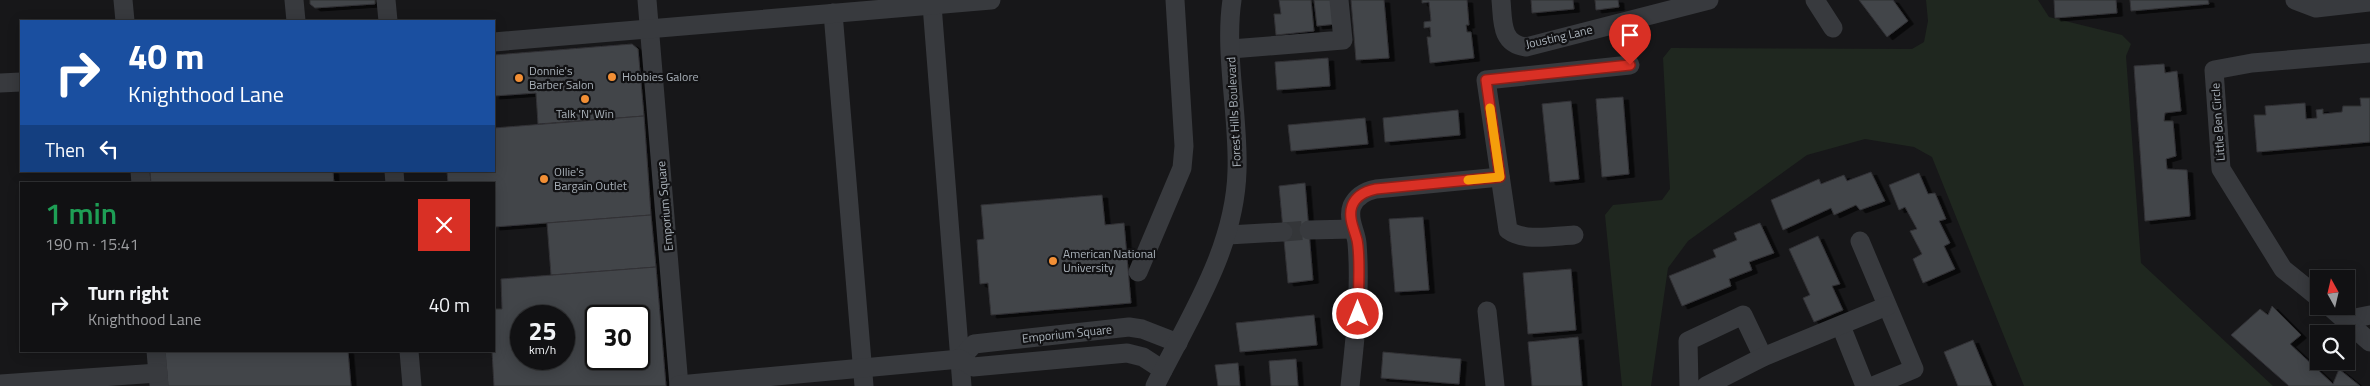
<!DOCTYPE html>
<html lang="en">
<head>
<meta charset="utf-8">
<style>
	:root { --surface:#111113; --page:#1e1f21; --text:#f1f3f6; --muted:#9c9da0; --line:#303133 }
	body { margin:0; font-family:"Titillium Web",sans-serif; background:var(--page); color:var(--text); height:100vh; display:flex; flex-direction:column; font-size:19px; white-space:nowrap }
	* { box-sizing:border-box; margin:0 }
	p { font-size:16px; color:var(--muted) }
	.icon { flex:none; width:28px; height:28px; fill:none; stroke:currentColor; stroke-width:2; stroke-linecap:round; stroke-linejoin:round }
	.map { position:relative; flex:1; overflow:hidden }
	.drawer { position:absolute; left:20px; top:182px; width:475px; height:170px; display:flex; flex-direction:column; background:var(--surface); border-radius:0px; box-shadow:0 2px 12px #0003,0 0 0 1px var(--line) }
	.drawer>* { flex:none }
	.guide { position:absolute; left:20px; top:20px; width:475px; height:152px; border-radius:0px; box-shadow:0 2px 12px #0003,0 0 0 1px var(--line); background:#1a4fa0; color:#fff; overflow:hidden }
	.needle { width:32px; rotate:352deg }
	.buttons { position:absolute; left:2310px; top:270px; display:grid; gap:10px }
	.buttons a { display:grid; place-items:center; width:45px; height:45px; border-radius:0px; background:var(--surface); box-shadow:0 2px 12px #0003,0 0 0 1px var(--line); font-size:25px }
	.speed { position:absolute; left:510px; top:305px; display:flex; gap:10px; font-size:25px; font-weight:700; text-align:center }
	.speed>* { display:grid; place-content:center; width:65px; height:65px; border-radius:50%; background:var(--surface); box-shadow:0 2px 12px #0003,0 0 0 1px var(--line); line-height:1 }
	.speed small { font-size:12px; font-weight:400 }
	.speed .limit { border:2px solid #111; border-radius:8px; background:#fff; color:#111 }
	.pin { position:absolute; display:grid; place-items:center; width:42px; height:42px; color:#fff; margin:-51px -21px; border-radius:50% 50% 50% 0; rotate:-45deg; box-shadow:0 0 5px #0007 }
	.pin .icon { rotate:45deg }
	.me { position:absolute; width:55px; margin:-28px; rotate:0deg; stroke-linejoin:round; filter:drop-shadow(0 0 4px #0008) }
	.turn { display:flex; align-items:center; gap:18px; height:105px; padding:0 25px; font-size:22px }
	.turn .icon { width:65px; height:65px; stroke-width:2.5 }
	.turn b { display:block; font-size:35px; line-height:42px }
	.then { display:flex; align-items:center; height:48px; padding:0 25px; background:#0003; gap:10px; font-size:19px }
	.round { display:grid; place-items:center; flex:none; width:52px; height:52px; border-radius:0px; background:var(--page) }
	.summary { display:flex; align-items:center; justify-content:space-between; height:85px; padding:0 25px }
	h1 { font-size:30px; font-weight:600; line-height:38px; color:#1e9e55 }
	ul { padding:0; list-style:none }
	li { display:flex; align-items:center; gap:15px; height:75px; padding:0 25px }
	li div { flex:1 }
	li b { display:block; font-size:19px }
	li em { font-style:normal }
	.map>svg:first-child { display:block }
	.green { fill:#1f271f }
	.building { fill:#434549; stroke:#313135; fill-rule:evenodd; filter:url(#shadow) }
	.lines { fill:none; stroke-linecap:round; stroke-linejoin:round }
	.minor-tunnel { stroke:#343639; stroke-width:19; stroke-dasharray:19 9; stroke-linecap:butt }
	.minor { stroke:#383a3e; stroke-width:19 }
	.route-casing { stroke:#8d1f18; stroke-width:12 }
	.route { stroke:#d93025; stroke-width:9 }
	.slow { stroke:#f59e0b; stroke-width:9 }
	.poi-dot { fill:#f28f35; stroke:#121214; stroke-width:2 }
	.labels { text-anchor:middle; stroke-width:4.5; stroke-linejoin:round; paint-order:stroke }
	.street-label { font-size:12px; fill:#a9b1b9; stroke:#121214 }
	.poi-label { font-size:12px; fill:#a9b1b9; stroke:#121214; text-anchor:start }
</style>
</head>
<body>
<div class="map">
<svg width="2370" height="386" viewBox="0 0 2370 386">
	<defs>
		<filter id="shadow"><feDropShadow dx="5.5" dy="3" stdDeviation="0" flood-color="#0009"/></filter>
	</defs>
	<rect width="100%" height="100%" fill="#171719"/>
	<!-- green -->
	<polygon class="green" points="1926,0 2038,0 2049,17 2122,35 2131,44 2126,56 2141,263 2273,386 2024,386 1932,157 1914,147 1865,139 1807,155 1688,241 1668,268 1651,386 1622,386 1605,215 1613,205 1662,200 1670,189 1663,58 1671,48 1912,49 1924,42 1928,21"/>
	<!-- building -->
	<g class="building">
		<polygon points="310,0 375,0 375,4 315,8 310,4"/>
		<polygon points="1279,0 1311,0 1314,31 1276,35 1274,14 1281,14"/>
		<polygon points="1314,0 1335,0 1337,24 1317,26"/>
		<polygon points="1351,0 1384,0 1389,58 1356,60"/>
		<polygon points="1422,0 1467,0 1469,25 1466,25 1467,32 1471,32 1474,58 1430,63 1427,37 1431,37 1430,27 1424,28 1424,22 1431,21 1429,2 1422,3"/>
		<polygon points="1531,0 1573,0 1574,9 1532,13"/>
		<polygon points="1595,0 1618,0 1619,7 1596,10"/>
		<polygon points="1859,0 1893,0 1908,21 1887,37"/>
		<polygon points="2054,0 2116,0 2117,13 2055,18"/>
		<polygon points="2130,0 2208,0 2209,4 2131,11"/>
		<polygon points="632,44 638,49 644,116 538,124 536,93 494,96 494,55"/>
		<polygon points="1328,58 1330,86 1277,90 1275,62"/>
		<polygon points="2164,64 2165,73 2177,71 2181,111 2165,113 2164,121 2173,121 2176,156 2166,159 2167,169 2187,170 2190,216 2145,221 2134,66"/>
		<polygon points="1623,97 1629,174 1602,177 1596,99"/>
		<polygon points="2360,98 2370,98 2370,142 2257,152 2254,115 2266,115 2265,106 2305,103 2306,119 2317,118 2316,110 2323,109 2323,114 2342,112 2343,106 2361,106"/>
		<polygon points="1571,101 1579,179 1550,182 1542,104"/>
		<polygon points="1458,110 1460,135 1385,142 1383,118"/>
		<polygon points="644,116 651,215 494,227 494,184 448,184 447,171 494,171 494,128"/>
		<polygon points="1365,118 1368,144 1291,151 1288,125"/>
		<polygon points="150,171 333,171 334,184 151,184"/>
		<polygon points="1871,172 1885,201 1860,210 1856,205 1834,215 1831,208 1783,230 1771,200 1819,179 1821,184 1844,175 1847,181"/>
		<polygon points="1919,173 1928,194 1935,193 1946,219 1939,221 1950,243 1944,246 1955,269 1923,283 1913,259 1922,254 1910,231 1917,229 1905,207 1899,210 1889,185"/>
		<polygon points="1305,183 1313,280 1288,283 1279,186"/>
		<polygon points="1102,195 1105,225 1124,223 1131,303 991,315 988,283 980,284 977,240 984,239 981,205"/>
		<polygon points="651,215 656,267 551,275 547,223"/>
		<polygon points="1423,217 1429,290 1395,292 1389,219"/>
		<polygon points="1760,223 1774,253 1749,262 1752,270 1729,279 1731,286 1682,306 1669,276 1716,257 1713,250 1737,240 1734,233"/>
		<polygon points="1818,236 1840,284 1832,286 1843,310 1814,322 1803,298 1810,295 1789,249"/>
		<path d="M656,267l10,119h-172l-2,-35h2v-42h8l-1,-30zM521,316h43v43h-43zM596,316h43v43h-43z"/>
		<polygon points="1571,269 1576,330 1528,334 1523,273"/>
		<polygon points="2272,306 2301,335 2290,344 2333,384 2339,369 2360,386 2289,386 2231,335 2260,309 2268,315"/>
		<polygon points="1314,315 1317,345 1240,352 1236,323"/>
		<polygon points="1578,337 1582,386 1532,386 1528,342"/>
		<polygon points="1973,340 1992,386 1958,386 1944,352"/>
		<polygon points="165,351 348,351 351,386 168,386"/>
		<polygon points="1383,352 1461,359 1459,384 1381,378"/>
		<polygon points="1296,359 1298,386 1271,386 1269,361"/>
		<polygon points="1238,363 1240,386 1218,386 1215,365"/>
	</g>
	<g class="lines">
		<!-- minor-tunnel -->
		<polyline class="minor-tunnel" points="1283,232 1309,230"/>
		<!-- minor -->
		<g class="minor">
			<polyline points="123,0 125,21"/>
			<polyline points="294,0 296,21"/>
			<polyline points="386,0 388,21"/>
			<polyline points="647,0 679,386"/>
			<path d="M1501,0c2,20 -1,44 25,47l183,-47"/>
			<polyline points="1815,0 1833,28"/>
			<polyline points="2295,0 2316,8 2370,2"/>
			<polyline points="932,5 962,386"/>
			<polyline points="833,13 864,386"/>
			<polyline points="494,42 991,0"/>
			<polyline points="1231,49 1343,40 1339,0"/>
			<polyline points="0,83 21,82"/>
			<polyline points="140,171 141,184"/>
			<polyline points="394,171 395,184"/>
			<polyline points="1309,230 1353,229"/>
			<polyline points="1228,235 1283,232"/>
			<path d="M1574,235c-20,1 -50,7 -66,-5l-22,-150 144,-15"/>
			<polyline points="1860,241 1914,369 1873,386"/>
			<polyline points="1138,272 1182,168 1184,146 1175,0"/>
			<polyline points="2319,298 2283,269 2221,169 2214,70 2252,63 2370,53"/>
			<polyline points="2329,306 2370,342"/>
			<polyline points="1487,311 1495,386"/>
			<polyline points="2345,320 2370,315"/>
			<polyline points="1841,326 1865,386"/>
			<polyline points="156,351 159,385"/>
			<polyline points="409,351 412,386"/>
			<polyline points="960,359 974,344 1129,327 1142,329 1178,343"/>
			<polyline points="0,384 158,373"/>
			<polyline points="679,385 960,359 973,367 1127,353 1143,357 1163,370"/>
			<path d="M1155,386c34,-68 80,-137 82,-215 2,-55 -13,-118 -5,-171"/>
			<path d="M1350,386c5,-47 11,-95 7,-143 -1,-12 -10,-24 -5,-37 5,-11 14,-15 24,-17l124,-12"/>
			<polyline points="1689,386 1688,341 1743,315 1763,357"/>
			<polyline points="1706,386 1763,357 1887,306"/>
		</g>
	</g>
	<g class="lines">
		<!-- route casing -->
		<g class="route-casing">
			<path id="route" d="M1358,314c0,-21 3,-55 -1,-74 -3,-11 -9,-23 -5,-34 4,-11 14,-15 24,-17l124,-12 -14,-97 144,-15"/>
		</g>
		<!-- route -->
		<use href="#route" class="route"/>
		<!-- slow -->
		<polyline class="slow" points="1468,180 1500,177 1490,108"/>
	</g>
	<!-- markers -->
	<g class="poi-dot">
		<circle cx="612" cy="77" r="5"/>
		<circle cx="519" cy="78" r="5"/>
		<circle cx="585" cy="99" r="5"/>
		<circle cx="544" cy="179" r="5"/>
		<circle cx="1053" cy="261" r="5"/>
	</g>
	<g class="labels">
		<!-- street labels -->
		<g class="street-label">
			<text transform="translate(1559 37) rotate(-13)" y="4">Jousting Lane</text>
			<text transform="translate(1234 112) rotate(-93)" y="4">Forest Hills Boulevard</text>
			<text transform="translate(2218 122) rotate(-94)" y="4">Little Ben Circle</text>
			<text transform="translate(665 206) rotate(-95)" y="4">Emporium Square</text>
			<text transform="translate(1067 334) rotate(-6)" y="4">Emporium Square</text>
		</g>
		<!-- poi labels -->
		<g class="poi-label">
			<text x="529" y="75">Donnie's<tspan x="529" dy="14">Barber Salon</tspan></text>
			<text x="622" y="81">Hobbies Galore</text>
			<text x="585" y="118" text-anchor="middle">Talk 'N' Win</text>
			<text x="554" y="176">Ollie's<tspan x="554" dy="14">Bargain Outlet</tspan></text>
			<text x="1063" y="258">American National<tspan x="1063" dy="14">University</tspan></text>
		</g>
	</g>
</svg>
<div class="buttons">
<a><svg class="needle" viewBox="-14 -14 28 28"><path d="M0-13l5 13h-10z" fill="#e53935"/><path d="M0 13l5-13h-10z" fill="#9c9da0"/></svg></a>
<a><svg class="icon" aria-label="search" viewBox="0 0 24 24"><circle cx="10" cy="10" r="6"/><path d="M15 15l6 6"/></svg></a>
</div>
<div class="speed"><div>25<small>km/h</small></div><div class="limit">30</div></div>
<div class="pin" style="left:1630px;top:65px;background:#d93025"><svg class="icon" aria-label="arrive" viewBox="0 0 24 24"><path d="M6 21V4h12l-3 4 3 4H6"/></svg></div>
<svg class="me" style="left:1358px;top:314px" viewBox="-20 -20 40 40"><circle r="17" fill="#d93025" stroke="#fff" stroke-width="3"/><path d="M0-11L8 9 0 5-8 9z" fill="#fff"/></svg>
<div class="guide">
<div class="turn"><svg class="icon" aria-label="right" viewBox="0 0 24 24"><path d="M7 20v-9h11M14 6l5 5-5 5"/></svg><div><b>40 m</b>Knighthood Lane</div></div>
<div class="then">Then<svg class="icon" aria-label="left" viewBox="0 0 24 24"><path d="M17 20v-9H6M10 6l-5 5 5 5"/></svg></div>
</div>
<section class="drawer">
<div class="summary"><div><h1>1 min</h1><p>190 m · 15:41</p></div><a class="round" style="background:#d93025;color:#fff"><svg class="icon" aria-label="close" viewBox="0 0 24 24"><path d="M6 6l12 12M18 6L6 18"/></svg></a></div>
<ul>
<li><svg class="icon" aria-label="right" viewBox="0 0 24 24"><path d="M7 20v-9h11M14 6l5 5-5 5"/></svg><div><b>Turn right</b><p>Knighthood Lane</p></div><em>40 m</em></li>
</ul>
</section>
</div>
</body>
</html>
